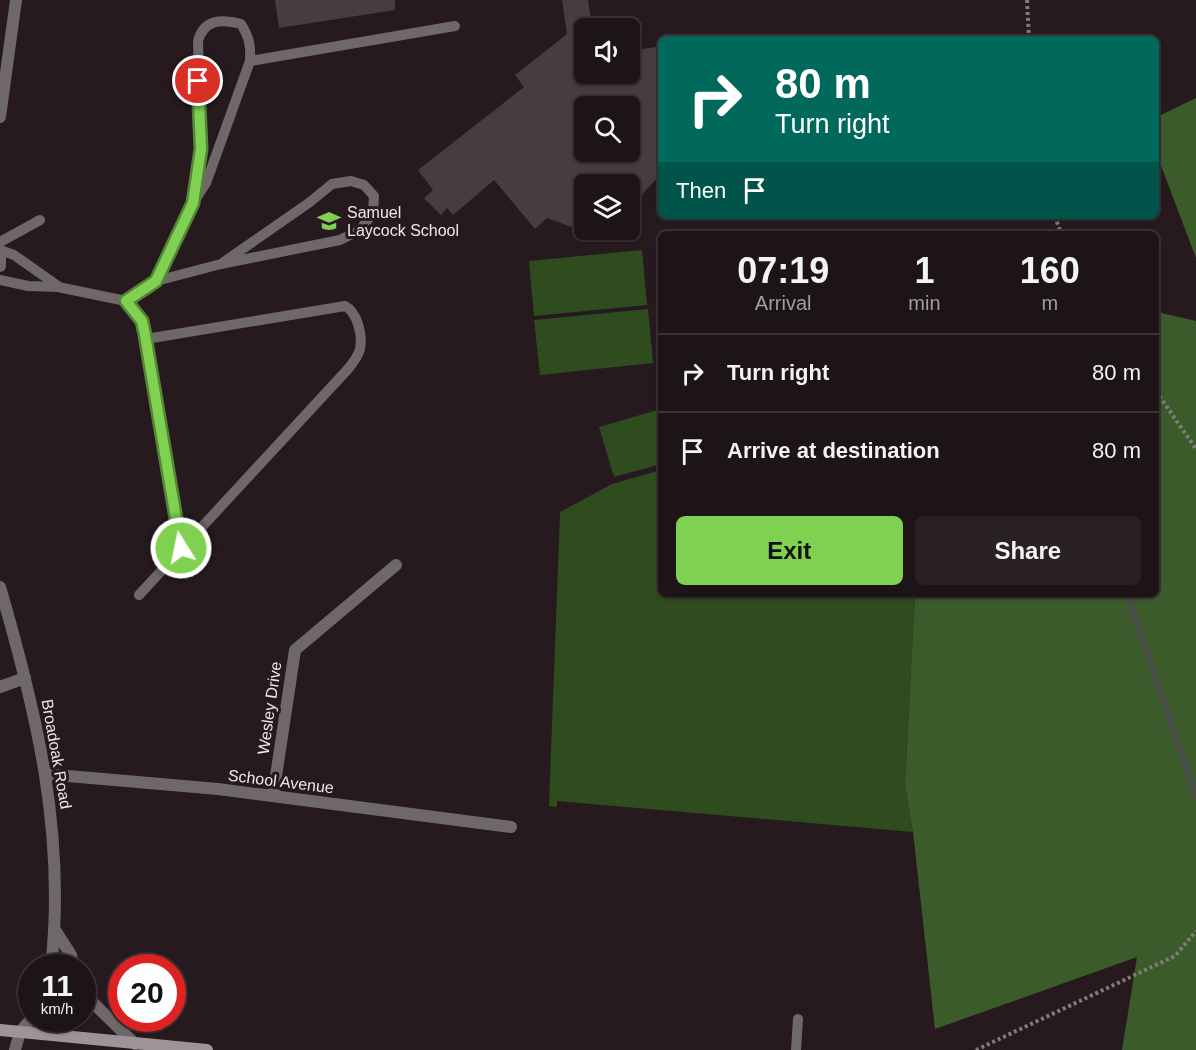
<!DOCTYPE html>
<html lang="en">
<head>
<meta charset="utf-8">
<style>
	:root { --surface:#1c1417; --page:#292124; --text:#f1f3f6; --muted:#a09ea1; --line:#3a3336; --accent:#80d051 }
	body { margin:0; font-family:Arial,sans-serif; background:var(--page); color:var(--text); height:100vh; display:flex; flex-direction:column; font-size:22px; white-space:nowrap }
	* { box-sizing:border-box; margin:0 }
	p { font-size:20px; color:var(--muted) }
	.icon { flex:none; width:33px; height:33px; fill:none; stroke:currentColor; stroke-width:2; stroke-linecap:round; stroke-linejoin:round }
	.map { position:relative; flex:1; overflow:hidden }
	.details { position:absolute; left:658px; top:231px; width:501px; height:366px; display:flex; flex-direction:column; background:var(--surface); border-radius:9px; box-shadow:0 2px 4px #0004,0 0 0 2px var(--line) }
	.details>* { flex:none }
	.top-card { position:absolute; left:658px; top:36px; width:501px; height:183px; border-radius:9px; box-shadow:0 2px 4px #0004,0 0 0 2px var(--line); background:#00695c; color:#fff; overflow:hidden }
	.buttons { position:absolute; left:574px; top:18px; display:grid; gap:12px }
	.buttons a { display:grid; place-items:center; width:66px; height:66px; border-radius:9px; background:var(--surface); box-shadow:0 2px 4px #0004,0 0 0 2px var(--line); font-size:30px }
	.speed { position:absolute; left:18px; top:954px; display:flex; gap:12px; font-size:30px; font-weight:700; text-align:center }
	.speed>* { display:grid; place-content:center; width:78px; height:78px; border-radius:50%; background:var(--surface); box-shadow:0 2px 4px #0004,0 0 0 2px var(--line); line-height:1 }
	.speed small { font-size:15px; font-weight:400 }
	.speed .limit { border:9px solid #d22; background:#fff; color:#111 }
	.pin { position:absolute; display:grid; place-items:center; width:51px; height:51px; color:#fff; margin:-26px; border:3px solid #fff; border-radius:50%; box-shadow:0 2px 6px #0007 }
	.me { position:absolute; width:66px; margin:-33px; rotate:350deg; stroke-linejoin:round; filter:drop-shadow(0 0 4px #0008) }
	.turn { display:flex; align-items:center; gap:21px; height:126px; padding:0 18px; font-size:27px }
	.turn .icon { width:78px; height:78px; stroke-width:2.5 }
	.turn b { display:block; font-size:42px; line-height:51px }
	.then { display:flex; align-items:center; height:57px; padding:0 18px; background:#0003; gap:12px; font-size:22px }
	.eta { display:flex; justify-content:space-evenly; align-items:center; height:102px; text-align:center }
	.eta b { font-size:36px; font-weight:700; line-height:42px }
	.action { display:flex; gap:12px; margin-top:auto; padding:12px 18px }
	.action a { flex:1; height:69px; border-radius:9px; background:var(--accent); color:#111; font-size:24px; font-weight:700; line-height:69px; text-align:center }
	.action a+a { background:var(--page); color:var(--text) }
	ul { padding:0; list-style:none }
	li { display:flex; align-items:center; gap:18px; height:78px; padding:0 18px; border-top:2px solid var(--line) }
	li div { flex:1 }
	li b { display:block; font-size:22px }
	li em { font-style:normal }
	.map>svg:first-child { display:block }
	.green { fill:#2e4c1e }
	.forest { fill:#3c5b2b }
	.lines { fill:none; stroke-linecap:round; stroke-linejoin:round }
	.stream { stroke:#494e46; stroke-width:7 }
	.building { fill:#483b41; fill-rule:evenodd }
	.path { stroke:#847a7e; stroke-width:4; stroke-dasharray:3 3; stroke-linecap:butt }
	.lane { stroke:#6f686b; stroke-width:10 }
	.street { stroke:#6f686b; stroke-width:12 }
	.secondary { stroke:#9e9398; stroke-width:12 }
	.route-casing { stroke:#538735; stroke-width:15 }
	.route { stroke:#80d051; stroke-width:10 }
	.labels { text-anchor:middle; stroke-width:6; stroke-linejoin:round; paint-order:stroke }
	.poi-label { font-size:16px; fill:#efe6ea; stroke:#261a1f; text-anchor:start }
	.street-label { font-size:16px; fill:#efe6ea; stroke:#261a1f }
</style>
</head>
<body>
<div class="map">
<svg width="1196" height="1050" viewBox="0 0 1196 1050">
	<rect width="100%" height="100%" fill="#261a1f"/>
	<!-- green -->
	<g class="green">
		<polygon points="642,250 647,305 534,316 529,261"/>
		<polygon points="648,309 653,363 540,375 534,320"/>
		<polygon points="661,409 661,464 614,477 599,427"/>
		<polygon points="661,470 662,594 915,594 905,785 913,832 557,801 557,807 549,806 560,512 612,484"/>
	</g>
	<!-- forest -->
	<g class="forest">
		<polygon points="1196,98 1196,258 1157,155 1157,117"/>
		<polygon points="1157,312 1196,321 1196,1050 1122,1050 1137,957 935,1029 913,832 905,785 915,594 1156,594"/>
	</g>
	<g class="lines">
		<!-- stream -->
		<polyline class="stream" points="1127,594 1196,797"/>
	</g>
	<!-- building -->
	<g class="building">
		<polygon points="275,0 395,0 395,10 279,28"/>
		<path d="M562,0h26l4,28h-7v46h45v-23l32,-5v127l-32,34v-23h-45v48l-38,-14 -12,11 -41,-49 -41,35 -6,-7 -6,7 -17,-17 9,-8 -15,-20 106,-83 -9,-12 52,-41zM585,106h45v46h-45z"/>
	</g>
	<g class="lines">
		<!-- path -->
		<g class="path">
			<polyline points="1027,0 1029,39"/>
			<polyline points="1055,216 1061,234"/>
			<polyline points="1156,391 1196,449"/>
			<polyline points="976,1050 1175,956 1196,931"/>
		</g>
		<!-- lane -->
		<g class="lane">
			<polyline points="250,61 455,26"/>
			<polyline points="0,242 40,220"/>
			<polyline points="0,250 14,255 58,286"/>
			<polyline points="0,280 28,286 58,287 126,301 156,281 221,264 340,240 360,230 373,213 374,196 364,185 351,181 332,184 310,202 221,264"/>
			<path d="M156,281l37,-78 13,-20 44,-122c1,-16 -1,-24 -9,-37 -20,-5 -37,-5 -43,17l3,108 -8,54"/>
			<polyline points="126,301 142,321 145,335 181,548"/>
			<path d="M139,595l209,-226c5,-6 10,-12 12,-20 3,-14 -3,-37 -15,-43l-199,33"/>
			<polyline points="796,1050 798,1019"/>
		</g>
		<!-- street -->
		<g class="street">
			<polyline points="0,117 16,0"/>
			<polyline points="0,251 0,266"/>
			<path d="M0,587c37,127 66,248 51,381"/>
			<polyline points="0,687 25,678"/>
			<polyline points="45,774 218,789 511,827"/>
			<polyline points="273,796 295,650 396,565"/>
			<polyline points="55,930 71,955 73,968"/>
			<polyline points="82,992 135,1044"/>
			<polyline points="15,1050 20,1032 32,1018"/>
		</g>
		<!-- secondary -->
		<polyline class="secondary" points="0,1030 207,1050"/>
	</g>
	<g class="lines">
		<!-- route casing -->
		<g class="route-casing">
			<polyline id="route" points="181,548 145,335 142,321 126,301 156,281 193,203 201,149 198,81"/>
		</g>
		<!-- route -->
		<use href="#route" class="route"/>
	</g>
	<!-- icons -->
	<defs>
		<g id="school-bare" transform="scale(1.8)"><path d="M0-5L7-2L0 1L-7-2ZM-4 1L0 2.5L4 1V4Q0 6-4 4Z" fill="#80d051" stroke="#261a1f" stroke-width="2.5" paint-order="stroke"/></g>
	</defs>
	<g fill-rule="evenodd">
		<use href="#school-bare" x="329" y="221"/>
	</g>
	<g class="labels">
		<!-- poi labels -->
		<g class="poi-label">
			<text x="347" y="218">Samuel<tspan x="347" dy="18">Laycock School</tspan></text>
		</g>
		<!-- street labels -->
		<g class="street-label">
			<text transform="translate(269 708) rotate(-82)" y="6">Wesley Drive</text>
			<text transform="translate(57 754) rotate(80)" y="6">Broadoak Road</text>
			<text transform="translate(281 781) rotate(7)" y="6">School Avenue</text>
		</g>
	</g>
</svg>
<div class="buttons">
<a><svg class="icon" aria-label="sound" viewBox="0 0 24 24"><path d="M4 9h4l5-4v14l-5-4H4zM17 9q2 3 0 6"/></svg></a>
<a><svg class="icon" aria-label="search" viewBox="0 0 24 24"><circle cx="10" cy="10" r="6"/><path d="M15 15l6 6"/></svg></a>
<a><svg class="icon" aria-label="layers" viewBox="0 0 24 24"><path d="M12 4l9 5-9 5-9-5zM3 14l9 5 9-5"/></svg></a>
</div>
<div class="speed"><div>11<small>km/h</small></div><div class="limit">20</div></div>
<div class="pin" style="left:198px;top:81px;background:#d93025"><svg class="icon" aria-label="arrive" viewBox="0 0 24 24"><path d="M6 21V4h12l-3 4 3 4H6"/></svg></div>
<svg class="me" style="left:181px;top:548px" viewBox="-20 -20 40 40"><circle r="17" fill="#80d051" stroke="#fff" stroke-width="3"/><path d="M0-11L8 9 0 5-8 9z" fill="#fff"/></svg>
<div class="top-card">
<div class="turn"><svg class="icon" aria-label="right" viewBox="0 0 24 24"><path d="M7 20v-9h11M14 6l5 5-5 5"/></svg><div><b>80 m</b>Turn right</div></div>
<div class="then">Then<svg class="icon" aria-label="arrive" viewBox="0 0 24 24"><path d="M6 21V4h12l-3 4 3 4H6"/></svg></div>
</div>
<section class="details">
<div class="eta">
<div><b>07:19</b><p>Arrival</p></div>
<div><b>1</b><p>min</p></div>
<div><b>160</b><p>m</p></div>
</div>
<ul>
<li><svg class="icon" aria-label="right" viewBox="0 0 24 24"><path d="M7 20v-9h11M14 6l5 5-5 5"/></svg><div><b>Turn right</b></div><em>80 m</em></li>
<li><svg class="icon" aria-label="arrive" viewBox="0 0 24 24"><path d="M6 21V4h12l-3 4 3 4H6"/></svg><div><b>Arrive at destination</b></div><em>80 m</em></li>
</ul>
<div class="action"><a>Exit</a><a>Share</a></div>
</section>
</div>
</body>
</html>
